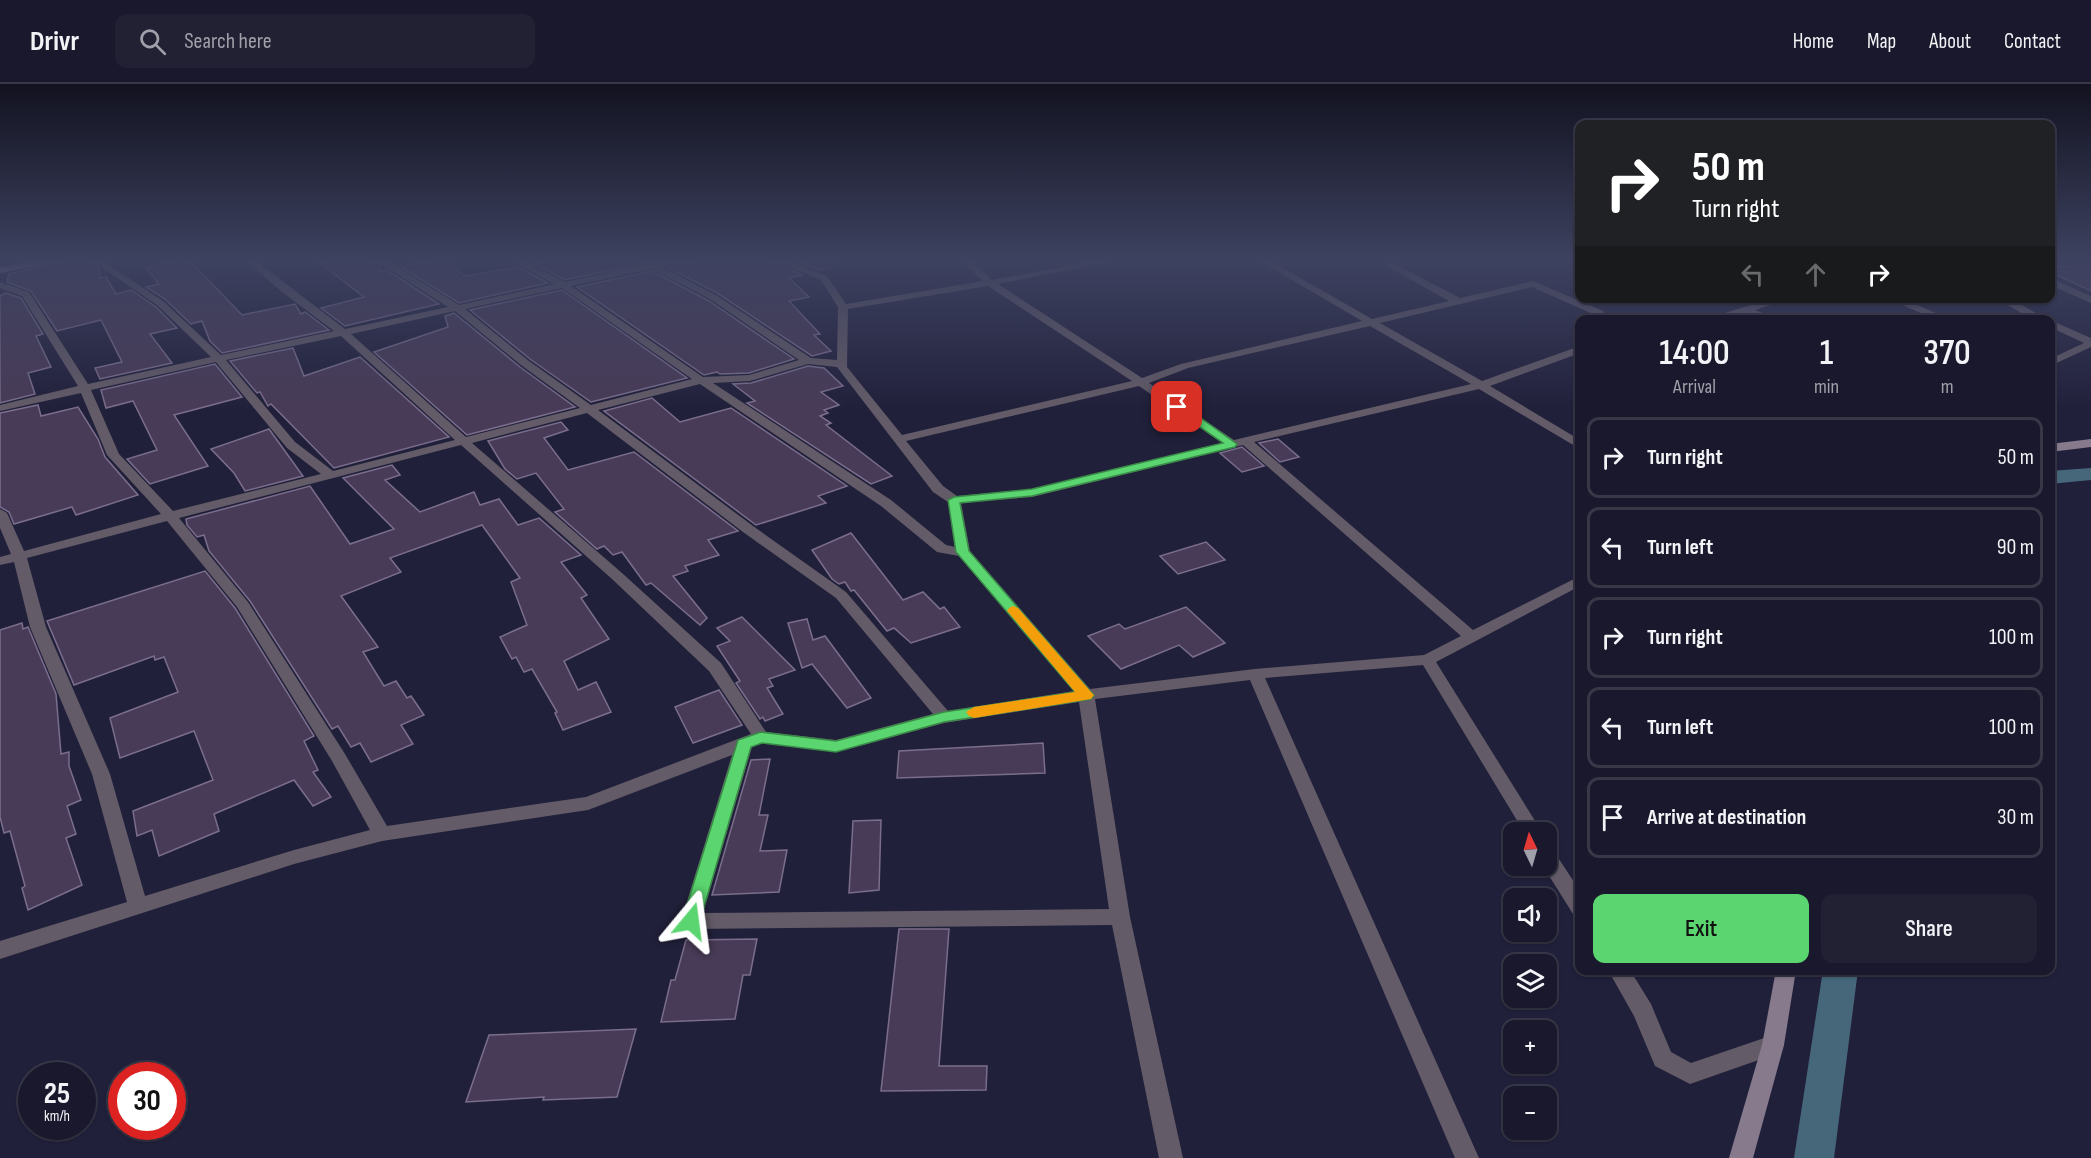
<!DOCTYPE html>
<html lang="en">
<head>
<meta charset="utf-8">
<style>
	:root { --surface:#19182c; --page:#222134; --text:#f1f3f6; --muted:#9fa0a9; --line:#373748; --accent:#5ad56f }
	body { margin:0; font-family:"Sofia Sans Condensed",sans-serif; background:var(--page); color:var(--text); height:100vh; display:flex; flex-direction:column; font-size:22px; white-space:nowrap }
	* { box-sizing:border-box; margin:0 }
	p { font-size:20px; color:var(--muted) }
	.icon { flex:none; width:33px; height:33px; fill:none; stroke:currentColor; stroke-width:2; stroke-linecap:round; stroke-linejoin:round }
	.map { position:relative; flex:1; overflow:hidden }
	.drawer { position:absolute; left:1575px; top:231px; width:480px; height:660px; display:flex; flex-direction:column; background:var(--surface); border-radius:12px; box-shadow:0 2px 4px #0004,0 0 0 2px var(--line) }
	.drawer>* { flex:none }
	.banner { position:absolute; left:1575px; top:36px; width:480px; height:183px; border-radius:12px; box-shadow:0 2px 4px #0004,0 0 0 2px var(--line); background:#202124; color:#fff; overflow:hidden }
	.needle { width:39px; rotate:355deg }
	.controls { position:absolute; left:1503px; top:738px; display:grid; gap:12px }
	.controls a { display:grid; place-items:center; width:54px; height:54px; border-radius:12px; background:var(--surface); box-shadow:0 2px 4px #0004,0 0 0 2px var(--line); font-size:30px }
	.speed { position:absolute; left:18px; top:978px; display:flex; gap:12px; font-size:30px; font-weight:700; text-align:center }
	.speed>* { display:grid; place-content:center; width:78px; height:78px; border-radius:50%; background:var(--surface); box-shadow:0 2px 4px #0004,0 0 0 2px var(--line); line-height:1 }
	.speed small { font-size:15px; font-weight:400 }
	.speed .limit { border:9px solid #d22; background:#fff; color:#111 }
	.pin { position:absolute; display:grid; place-items:center; width:51px; height:51px; color:#fff; margin:-26px; border-radius:12px; box-shadow:0 3px 9px #0006 }
	.me { position:absolute; width:66px; margin:-33px; rotate:16deg; stroke-linejoin:round; filter:drop-shadow(0 0 4px #0008) }
	.turn { display:flex; align-items:center; gap:21px; height:126px; padding:0 18px; font-size:27px }
	.turn .icon { width:78px; height:78px; stroke-width:2.5 }
	.turn b { display:block; font-size:42px; line-height:51px }
	.lanes { display:flex; align-items:center; height:57px; padding:0 18px; background:#0003; justify-content:center; gap:30px; direction:ltr }
	.lanes .off { opacity:.35 }
	.eta { display:flex; justify-content:space-evenly; align-items:center; height:102px; text-align:center }
	.eta b { font-size:36px; font-weight:600; line-height:42px }
	.button { display:flex; gap:12px; margin-top:auto; padding:12px 18px }
	.button a { flex:1; height:69px; border-radius:12px; background:var(--accent); color:#111; font-size:24px; font-weight:600; line-height:69px; text-align:center }
	.button a+a { background:var(--page); color:var(--text) }
	ul { padding:0; list-style:none }
	li { display:flex; align-items:center; gap:18px; height:81px; margin:0 12px 9px; padding:0 6px; border:3px solid var(--line); border-radius:12px }
	li div { flex:1 }
	li b { display:block; font-size:22px }
	li em { font-style:normal }
	header { display:flex; align-items:center; gap:36px; box-sizing:border-box; height:84px; padding:0 30px; background:var(--surface); border-bottom:2px solid var(--line) }
	header strong { font-size:28px }
	nav { display:flex; gap:33px; margin-inline-start:auto; font-size:21px }
	.search { width:420px; height:54px; background:var(--page); display:flex; align-items:center; gap:15px; box-sizing:border-box; padding:0 21px; border-radius:12px; color:var(--muted); font-size:22px }
	.map>svg:first-child { display:block }
	.lines { fill:none; stroke-linecap:round; stroke-linejoin:round }
	.canal { fill:#46677a; fill-rule:evenodd }
	.building { fill:#483b57; stroke:#7b6e8d; stroke-width:1.5 }
	.street { fill:#635b67; fill-rule:evenodd }
	.secondary { fill:#877a8d; fill-rule:evenodd }
	.primary { fill:#a291ab; fill-rule:evenodd }
	.route { fill:#5ad56f; stroke:#3a8a48; stroke-width:1.5 }
	.slow { fill:#f59e0b }
</style>
</head>
<body>
<header>
<strong>Drivr</strong>
<div class="search"><svg class="icon" aria-label="search" viewBox="0 0 24 24"><circle cx="10" cy="10" r="6"/><path d="M15 15l6 6"/></svg>Search here</div>
<nav><a>Home</a><a>Map</a><a>About</a><a>Contact</a></nav>
</header>
<div class="map">
<svg width="2091" height="1074" viewBox="0 0 2091 1074">
	<rect width="100%" height="100%" fill="#21203b"/>
	<g class="lines">
		<!-- canal -->
		<g class="canal">
			<polygon points="2091,384 2091,396 2050,400 2050,387"/>
			<polygon points="1823,886 1858,886 1834,1074 1794,1074"/>
		</g>
	</g>
	<!-- building -->
	<g class="building">
		<polygon points="70,176 89,176 99,184 100,194 106,193 116,210 131,206 156,223 177,244 150,250 172,279 100,295 95,284 122,278 101,236 57,247 31,207 7,198 9,190"/>
		<polygon points="180,176 189,176 242,231 295,220 301,230 305,228 329,246 222,269 210,257 202,237 191,240 165,215 146,203 159,200 146,184"/>
		<polygon points="316,176 373,176 380,182 380,187 387,186 439,220 345,242 321,224 364,213"/>
		<polygon points="432,176 445,176 465,192 518,183 548,199 459,219 401,183"/>
		<polygon points="547,176 661,176 565,196 533,179"/>
		<polygon points="696,176 771,176 802,191 789,194 809,213 789,217 820,250 814,251 831,267 812,272 717,209 669,184"/>
		<polygon points="793,176 832,176 833,182 818,186"/>
		<polygon points="2088,181 2091,182 2091,207 2050,188 2050,183"/>
		<polygon points="652,187 709,217 794,275 749,289 720,290 717,288 704,291 577,203"/>
		<polygon points="562,206 687,294 591,318 530,275 470,226"/>
		<polygon points="6,209 21,214 43,250 36,252 51,283 28,289 35,310 0,319 0,212"/>
		<polygon points="454,229 520,283 575,323 467,351 374,268 448,243 445,232"/>
		<polygon points="293,264 304,292 360,273 449,353 334,384 271,320 268,322 260,308 257,309 230,277"/>
		<polygon points="215,280 242,313 174,331 208,382 150,400 127,375 157,366 133,317 106,324 101,306"/>
		<polygon points="808,282 824,284 843,302 821,308 839,321 824,326 828,329 820,332 831,339 826,341 892,392 871,400 747,319 755,317 733,300 751,299"/>
		<polygon points="652,314 680,338 731,324 847,402 818,412 826,419 756,441 604,327"/>
		<polygon points="38,321 41,332 78,323 98,355 105,373 138,411 76,431 72,423 14,440 9,428 0,423 0,329"/>
		<polygon points="561,338 568,346 544,354 568,386 634,368 738,447 708,456 719,471 685,482 688,487 673,492 707,534 700,541 651,499 646,501 622,468 613,471 604,462 597,465 555,428 564,425 536,389 517,395 505,385 488,357"/>
		<polygon points="269,345 303,392 245,407 234,389 211,365"/>
		<polygon points="1278,355 1299,373 1280,378 1259,359"/>
		<polygon points="1242,363 1264,382 1242,388 1220,369"/>
		<polygon points="392,381 400,391 385,396 420,428 474,408 480,421 499,415 518,441 539,434 581,471 561,478 587,511 581,514 609,555 564,577 578,606 596,598 611,628 563,646 555,629 557,628 532,585 524,588 516,573 512,575 500,553 527,541 511,498 520,494 482,441 390,474 401,488 341,512 378,563 363,568 384,602 396,597 407,614 411,612 424,631 401,641 413,660 371,678 360,659 351,663 338,642 332,645 250,517 209,467 204,451 197,453 187,441 186,435 310,402 350,460 394,445 343,394"/>
		<polygon points="851,449 903,516 923,508 940,525 944,523 960,543 911,559 894,544 887,547 854,506 851,507 845,498 839,500 832,495 812,466"/>
		<polygon points="1206,458 1225,476 1178,490 1160,472"/>
		<polygon points="205,487 235,524 314,652 304,657 318,686 313,688 331,713 313,722 294,696 214,730 219,747 159,772 152,746 137,752 133,727 213,696 194,647 120,674 110,634 178,608 164,573 155,576 154,572 74,601 47,537"/>
		<polygon points="1186,523 1225,559 1193,573 1179,561 1121,585 1088,552 1119,540 1125,545"/>
		<polygon points="742,533 795,586 769,595 773,602 767,604 783,630 765,637 763,633 760,635 736,599 740,597 717,562 730,557 717,544"/>
		<polygon points="807,535 813,556 825,552 871,614 847,624 812,580 802,584 788,539"/>
		<polygon points="22,539 23,545 28,543 56,610 61,670 69,668 69,682 81,716 67,722 76,750 66,754 82,801 28,826 22,804 25,802 10,747 4,749 0,733 0,546"/>
		<polygon points="719,606 742,641 693,659 675,623"/>
		<polygon points="1043,659 1045,689 897,694 899,667"/>
		<polygon points="770,675 759,731 768,731 760,767 787,766 779,808 712,811 751,676"/>
		<polygon points="881,736 879,806 849,809 853,737"/>
		<polygon points="899,845 949,845 939,982 987,982 986,1006 881,1007"/>
		<polygon points="757,855 750,891 743,891 735,935 661,938 671,896 675,896 686,856"/>
		<polygon points="636,945 617,1013 543,1016 544,1013 466,1018 489,951"/>
	</g>
	<g class="lines">
		<!-- street -->
		<g class="street">
			<path d="M91,176h10l62,41 58,54 113,-24 -52,-39 -37,-32h10l90,69 103,-22 -73,-47h11l73,45 95,-21 -44,-24h11l44,22 88,-19 41,-3 -32,7 54,28 95,63 26,2 1,-53 -17,-27 -48,-20h13l41,16 19,28 137,-23 -23,-21h10l22,20 107,-20h20l-121,24 144,94 39,-14 181,-43 -104,-61h11l103,59 77,-18 -61,-34 -2,-2 5,-3 69,36 73,-17 70,30 1,2 -4,7h-10l3,-6 -61,-27 -152,36 102,58 98,-35v7l-90,33 90,54v9l-101,-60 -225,53 219,188 107,-54v10l-144,76 106,170h-18l-101,-167 -158,13 214,480h-24l-205,-478 -155,19 35,218 53,241h-24l-47,-233 -421,4 -7,-2 -3,-6 51,-166 -144,55 -206,31 -88,23 -294,95v-18l127,-39 -35,-128 -62,-147 -16,-65 -14,3v-8l11,-3 -11,-26v-19l7,4 17,38 137,-37 -54,-59 -26,-62 -81,18v-6l78,-19 -56,-90 -22,-8v-6l29,10 59,92 123,-27 -54,-52zM652,185l58,30 89,61 -50,15 -46,2 -132,-91zM988,202l144,95 -230,54 -55,-68 1,-58zM562,204l130,91 -101,26 -62,-44 -64,-52zM455,227l66,54 59,43 -114,29 -115,-103zM1370,242l101,58 -237,56 -85,-57 39,-15zM341,252l114,104 -122,31 -38,-29 -69,-82zM216,278l71,86 34,26 -148,37 -54,-57 -28,-64zM808,280l29,3 96,125 15,10 7,45 -9,-2 -55,-45 -178,-117 37,-2zM700,300l181,122 56,46 22,4 115,135 -126,20 -102,-119 -93,-66 -155,-116zM1139,302l83,57 -190,46 -75,7 -14,-10 -37,-45zM587,329l156,119 93,66 97,116 -97,26 -70,-8 -45,-69 -99,-90 -150,-130zM461,361l151,134 97,92 42,63 -165,63 -199,29 -42,-72 -97,-152 -69,-84zM1243,361l218,191 -37,19 -169,14 -165,20 -120,-138 -9,-48 71,-6zM167,437l70,86 95,154 38,69 -76,20 -149,46 -35,-122 -64,-147 -19,-69zM1079,618l30,207 -406,4 49,-166 10,-4 74,9 108,-29z"/>
			<polygon points="2084,176 2091,176 2091,180"/>
			<polygon points="2050,194 2091,212 2091,219 2050,201"/>
			<polygon points="1774,214 1792,214 1755,226 1780,236 1764,236 1744,229 1720,236 1702,236"/>
			<polygon points="1886,214 1901,214 1952,236 1937,236"/>
			<polygon points="1995,214 2009,214 2048,236 2034,236"/>
			<polygon points="2050,236 2091,254 2091,263 2050,282 2050,275 2084,259 2050,243"/>
			<polygon points="1546,764 1553,766 1580,807 1580,832 1573,830 1543,782 1546,782"/>
			<polygon points="1608,886 1630,886 1651,920 1671,968 1691,979 1773,951 1781,954 1784,961 1781,968 1773,971 1690,1000 1655,982 1634,932"/>
		</g>
		<!-- secondary -->
		<g class="secondary">
			<polygon points="2091,355 2091,363 2050,368 2050,360"/>
			<polygon points="1776,886 1796,886 1784,961 1753,1074 1729,1074 1762,961"/>
		</g>
		<!-- primary -->
		<polygon class="primary" points="45,176 68,176 0,189 0,183"/>
	</g>
	<!-- sky -->
	<linearGradient id="sky" x2="0" y2="1"><stop stop-color="#121220"/><stop offset="0.54" stop-color="#3d4260"/><stop offset="1" stop-color="#3d4260" stop-opacity="0"/></linearGradient>
	<rect width="2091" height="326" fill="url(#sky)"/>
	<!-- route -->
	<polygon class="route" points="1174,320 1181,320 1237,360 1235,363 1032,412 960,419 969,467 1091,608 1094,611 1091,615 944,638 836,668 762,659 751,663 700,837 698,842 691,844 685,842 682,837 738,656 761,648 836,657 944,628 1075,608 956,468 948,416 954,413 1032,405 1223,359 1174,325"/>
	<!-- slow -->
	<polygon class="slow" points="1013,522 1018,524 1091,608 1094,611 1091,615 974,634 969,632 966,628 974,623 1075,608 1009,529 1007,527 1009,524"/>
</svg>
<div class="controls">
<a><svg class="needle" viewBox="-14 -14 28 28"><path d="M0-13l5 13h-10z" fill="#e53935"/><path d="M0 13l5-13h-10z" fill="#9fa0a9"/></svg></a>
<a><svg class="icon" aria-label="sound" viewBox="0 0 24 24"><path d="M4 9h4l5-4v14l-5-4H4zM17 9q2 3 0 6"/></svg></a>
<a><svg class="icon" aria-label="layers" viewBox="0 0 24 24"><path d="M12 4l9 5-9 5-9-5zM3 14l9 5 9-5"/></svg></a>
<a>+</a>
<a>−</a>
</div>
<div class="speed"><div>25<small>km/h</small></div><div class="limit">30</div></div>
<div class="pin" style="left:1177px;top:323px;background:#d93025"><svg class="icon" aria-label="arrive" viewBox="0 0 24 24"><path d="M6 21V4h12l-3 4 3 4H6"/></svg></div>
<svg class="me" style="left:691px;top:837px" viewBox="-20 -20 40 40"><path d="M0-17L14 15 0 8-14 15z" fill="#5ad56f" stroke="#fff" stroke-width="4"/></svg>
<div class="banner">
<div class="turn"><svg class="icon" aria-label="right" viewBox="0 0 24 24"><path d="M7 20v-9h11M14 6l5 5-5 5"/></svg><div><b>50 m</b>Turn right</div></div>
<div class="lanes"><svg class="icon off" aria-label="left" viewBox="0 0 24 24"><path d="M17 20v-9H6M10 6l-5 5 5 5"/></svg><svg class="icon off" aria-label="ahead" viewBox="0 0 24 24"><path d="M12 20V5M6 11l6-6 6 6"/></svg><svg class="icon" aria-label="right" viewBox="0 0 24 24"><path d="M7 20v-9h11M14 6l5 5-5 5"/></svg></div>
</div>
<section class="drawer">
<div class="eta">
<div><b>14:00</b><p>Arrival</p></div>
<div><b>1</b><p>min</p></div>
<div><b>370</b><p>m</p></div>
</div>
<ul>
<li><svg class="icon" aria-label="right" viewBox="0 0 24 24"><path d="M7 20v-9h11M14 6l5 5-5 5"/></svg><div><b>Turn right</b></div><em>50 m</em></li>
<li><svg class="icon" aria-label="left" viewBox="0 0 24 24"><path d="M17 20v-9H6M10 6l-5 5 5 5"/></svg><div><b>Turn left</b></div><em>90 m</em></li>
<li><svg class="icon" aria-label="right" viewBox="0 0 24 24"><path d="M7 20v-9h11M14 6l5 5-5 5"/></svg><div><b>Turn right</b></div><em>100 m</em></li>
<li><svg class="icon" aria-label="left" viewBox="0 0 24 24"><path d="M17 20v-9H6M10 6l-5 5 5 5"/></svg><div><b>Turn left</b></div><em>100 m</em></li>
<li><svg class="icon" aria-label="arrive" viewBox="0 0 24 24"><path d="M6 21V4h12l-3 4 3 4H6"/></svg><div><b>Arrive at destination</b></div><em>30 m</em></li>
</ul>
<div class="button"><a>Exit</a><a>Share</a></div>
</section>
</div>
</body>
</html>
